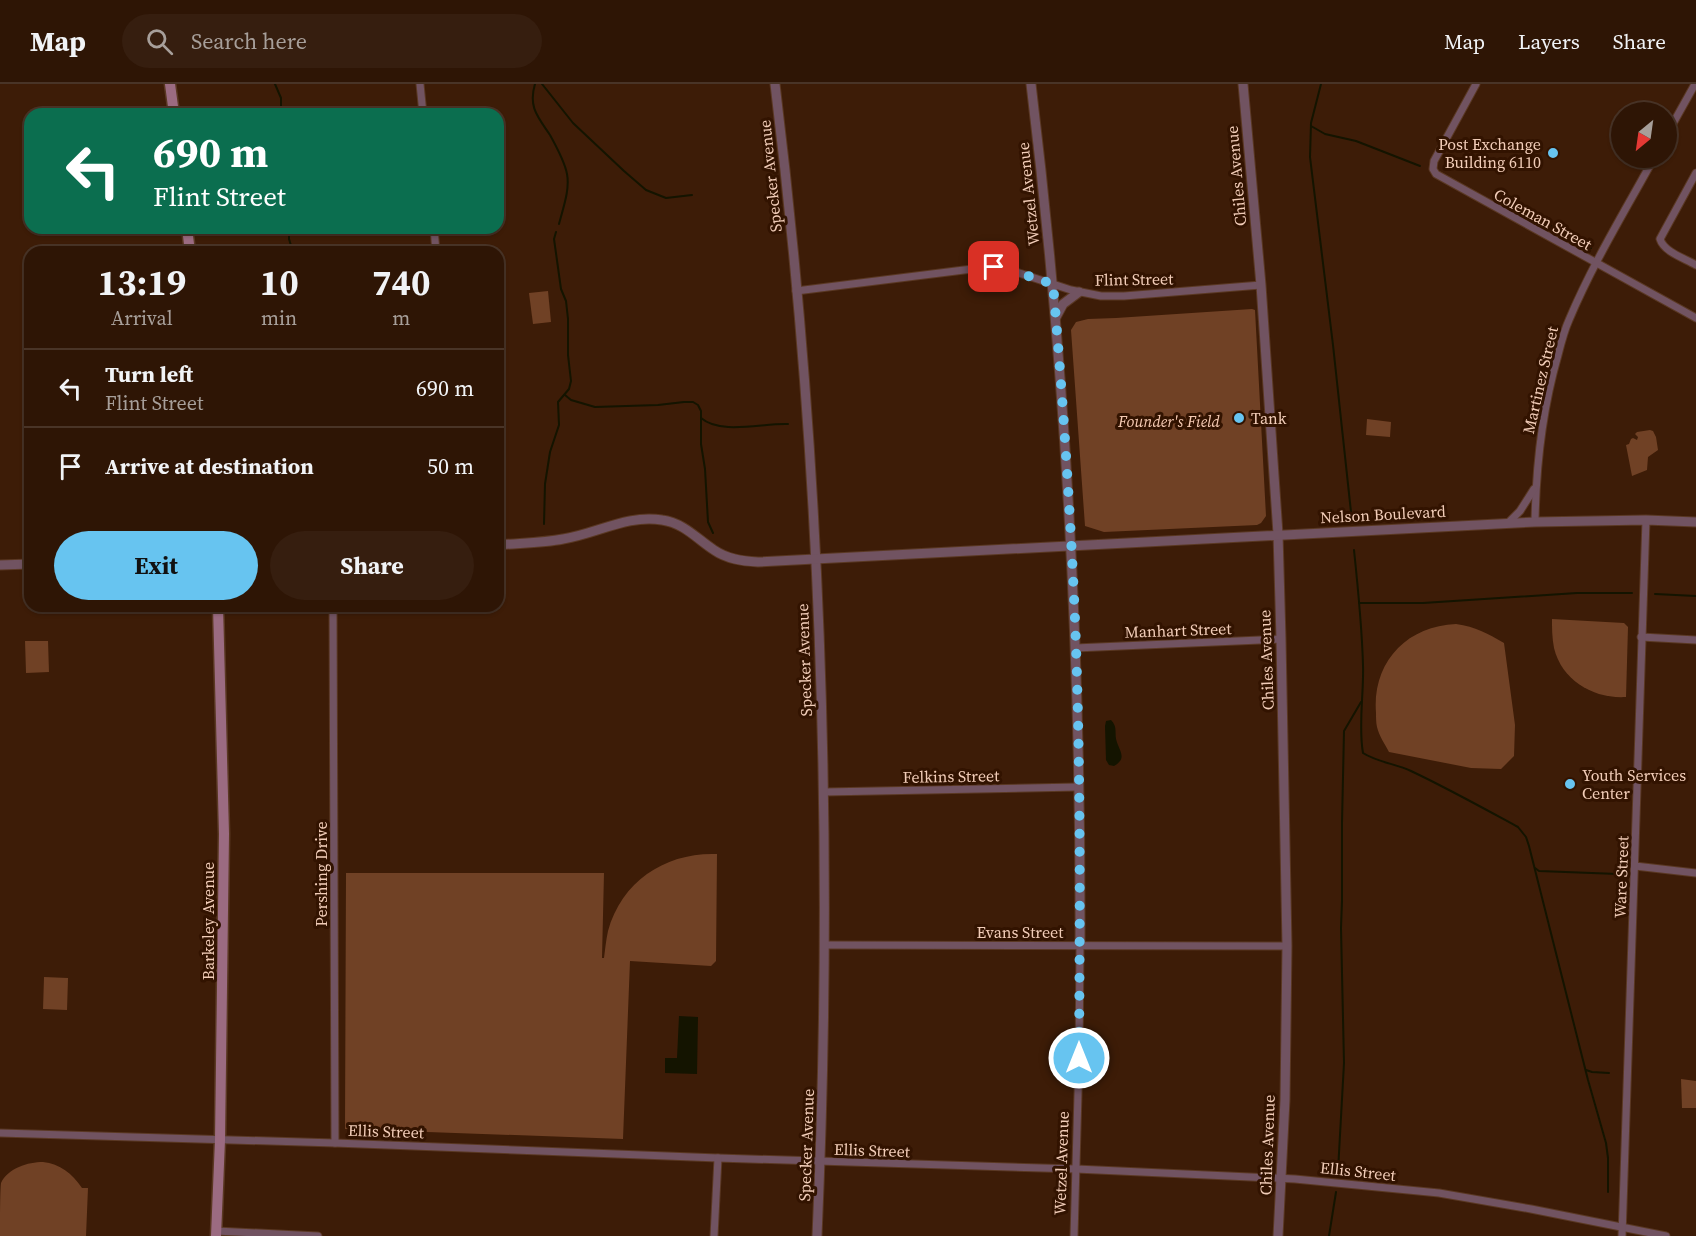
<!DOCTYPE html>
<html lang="en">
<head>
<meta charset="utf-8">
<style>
	:root { --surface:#2e1505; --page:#361e0f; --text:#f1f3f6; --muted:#a79f9a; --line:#493427; --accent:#67c4f0 }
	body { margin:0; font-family:"Source Serif 4",serif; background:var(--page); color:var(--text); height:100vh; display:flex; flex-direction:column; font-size:22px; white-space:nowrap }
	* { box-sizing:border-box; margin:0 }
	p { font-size:20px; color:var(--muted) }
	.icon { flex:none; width:33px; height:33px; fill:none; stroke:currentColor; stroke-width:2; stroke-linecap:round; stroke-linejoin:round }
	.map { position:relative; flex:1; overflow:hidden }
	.details { position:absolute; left:24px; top:162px; width:480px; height:366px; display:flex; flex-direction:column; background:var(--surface); border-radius:18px; box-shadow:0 2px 4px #0004,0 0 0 2px var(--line) }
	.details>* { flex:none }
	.top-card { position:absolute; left:24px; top:24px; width:480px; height:126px; border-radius:18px; box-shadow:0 2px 4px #0004,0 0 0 2px var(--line); background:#0b6e4f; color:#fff; overflow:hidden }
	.needle { width:39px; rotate:209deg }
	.fabs { position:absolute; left:1611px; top:18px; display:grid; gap:12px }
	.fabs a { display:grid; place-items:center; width:66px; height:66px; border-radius:50%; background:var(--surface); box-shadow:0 2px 4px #0004,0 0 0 2px var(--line); font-size:30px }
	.pin { position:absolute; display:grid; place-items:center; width:51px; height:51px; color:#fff; margin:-26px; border-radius:12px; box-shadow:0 3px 9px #0006 }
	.me { position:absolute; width:66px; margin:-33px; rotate:0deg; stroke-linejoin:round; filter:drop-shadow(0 0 4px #0008) }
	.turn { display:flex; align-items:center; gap:21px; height:126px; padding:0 30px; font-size:27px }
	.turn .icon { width:78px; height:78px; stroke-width:2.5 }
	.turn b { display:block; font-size:42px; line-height:51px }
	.eta { display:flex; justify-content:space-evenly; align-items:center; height:102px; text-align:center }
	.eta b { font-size:36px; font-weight:700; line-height:42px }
	.cta { display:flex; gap:12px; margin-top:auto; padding:12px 30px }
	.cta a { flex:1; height:69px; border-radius:36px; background:var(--accent); color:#111; font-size:24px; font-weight:700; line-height:69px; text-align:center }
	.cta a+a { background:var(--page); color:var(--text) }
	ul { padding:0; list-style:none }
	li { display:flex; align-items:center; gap:18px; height:78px; padding:0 30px; border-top:2px solid var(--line) }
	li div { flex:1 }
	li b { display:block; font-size:22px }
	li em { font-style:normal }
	header { display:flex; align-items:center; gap:36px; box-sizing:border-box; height:84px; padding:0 30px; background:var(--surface); border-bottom:2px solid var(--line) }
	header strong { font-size:28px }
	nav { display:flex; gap:33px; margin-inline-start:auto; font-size:21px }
	.search { width:420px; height:54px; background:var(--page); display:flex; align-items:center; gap:15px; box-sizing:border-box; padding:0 21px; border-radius:33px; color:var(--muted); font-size:22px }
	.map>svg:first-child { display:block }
	.green { fill:#704125 }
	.water { fill:#141400 }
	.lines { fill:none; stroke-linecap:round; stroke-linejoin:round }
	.stream { stroke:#141400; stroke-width:2 }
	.minor-casing { stroke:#5a3823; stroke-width:9 }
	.tertiary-casing { stroke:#5a3823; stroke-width:11 }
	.secondary-casing { stroke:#5a3823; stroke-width:13 }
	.minor { stroke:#715361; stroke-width:7 }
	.tertiary { stroke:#715361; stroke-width:9 }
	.secondary { stroke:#9b6b81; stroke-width:10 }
	.route { stroke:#67c4f0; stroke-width:10; stroke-dasharray:0 18 }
	.poi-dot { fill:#67c4f0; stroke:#321300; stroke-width:2 }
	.labels { text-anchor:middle; stroke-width:6; stroke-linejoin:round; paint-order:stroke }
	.poi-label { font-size:16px; fill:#f2cdb8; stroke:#321300; text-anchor:start }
	.street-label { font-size:16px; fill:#f2cdb8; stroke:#321300 }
	.park-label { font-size:16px; font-style:italic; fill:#f5cab2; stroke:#321300 }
</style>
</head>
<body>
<header>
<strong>Map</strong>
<div class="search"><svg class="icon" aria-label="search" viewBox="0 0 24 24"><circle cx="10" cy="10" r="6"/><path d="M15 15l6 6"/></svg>Search here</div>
<nav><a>Map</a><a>Layers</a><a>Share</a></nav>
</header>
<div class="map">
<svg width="1696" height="1152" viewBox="0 0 1696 1152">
	<rect width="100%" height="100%" fill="#3d1c07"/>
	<!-- green -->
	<g class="green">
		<polygon points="548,207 551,238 533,240 529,209"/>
		<polygon points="1252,225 1255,226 1266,432 1261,439 1257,441 1104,448 1085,442 1071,246 1076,238 1088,235 1116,234"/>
		<polygon points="1367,335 1391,338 1390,353 1366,351"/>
		<polygon points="1650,346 1653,347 1656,353 1658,366 1648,373 1647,386 1632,392 1626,361 1629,360 1631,355 1633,354 1637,356 1638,353 1635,350 1637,348"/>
		<path d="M1552,535l72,4 4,4 -2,70c-32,2 -64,-16 -72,-49 -2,-10 -2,-20 -2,-29z"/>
		<path d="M1456,540c20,3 31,9 48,19l11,82 -1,31 -13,13 -30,-1 -82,-16c-4,-8 -10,-16 -12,-25 -1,-4 -1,-10 -1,-14 -4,-50 30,-87 80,-89z"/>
		<polygon points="25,557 48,557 49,588 26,589"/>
		<path d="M717,770l-1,107 -5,5 -81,-5 -7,178 -278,-10 1,-256h258l-2,85h2c1,-8 2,-18 4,-27 14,-51 59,-79 109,-77z"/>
		<polygon points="44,893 68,894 67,926 43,925"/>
		<polygon points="1681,995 1696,997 1696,1024 1682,1024"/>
		<path d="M43,1078c17,2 29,11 39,26h6l-2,48h-86c0,-11 0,-45 1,-53 7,-15 27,-21 42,-21z"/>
	</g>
	<!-- water -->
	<g class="water">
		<path d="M1111,636c6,6 4,11 5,19 3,12 12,19 -2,27l-5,-1 -3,-5 -1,-34 1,-5z"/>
		<polygon points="679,932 698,933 697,990 665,989 665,974 677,974"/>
	</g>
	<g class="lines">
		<!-- stream -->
		<g class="stream">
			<polyline points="275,0 281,14 281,30"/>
			<path d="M535,0c-7,23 3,33 15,51 5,9 15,28 17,39 3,16 -4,34 -8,50"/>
			<polyline points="542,0 573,39 624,87 646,106 666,114 692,111"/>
			<polyline points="1321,0 1311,39 1310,73 1333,261 1351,428"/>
			<polyline points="1311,42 1325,50 1356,57 1420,82"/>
			<polyline points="1495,107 1515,115 1529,130 1591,164"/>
			<polyline points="289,144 289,155 293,168"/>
			<polyline points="565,311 571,316 595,323 658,321 684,318 693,318 698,321 701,327 701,360 705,385 708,438 713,449"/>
			<path d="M701,334c20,17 61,5 87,6"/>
			<polyline points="544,440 545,400 550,368 559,341 558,318 569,305 571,297 568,271 568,235 566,217 561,205 554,155 556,148"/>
			<path d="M1354,466c4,38 8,77 9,115 1,29 -5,60 0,88 14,9 33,11 48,18 36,17 72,37 107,56l8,10 3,9 59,234 18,63 2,15v34"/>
			<polyline points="1655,510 1696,512"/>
			<polyline points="1359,519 1423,519 1577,509 1632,509"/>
			<polyline points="1535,784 1539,787 1618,790"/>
			<polyline points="1586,986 1592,988 1609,989"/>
			<polyline points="1338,1087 1344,979 1341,844 1342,817 1342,739 1344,647 1361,618"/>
			<polyline points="1329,1152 1336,1108"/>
		</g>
		<!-- minor casing -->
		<g class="minor-casing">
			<g id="minor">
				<polyline points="420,0 423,30"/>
				<polyline points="1476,0 1434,77 1433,85 1436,90 1696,234"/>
				<polyline points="1666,52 1695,0"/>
				<path d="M1696,89l-36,66c4,13 24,19 36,26"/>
				<polyline points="434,144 436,168"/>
				<polyline points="796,207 988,183 1013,187 1071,206 1101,212 1124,212 1261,201"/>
				<path d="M1535,438c1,-57 7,-112 23,-167 3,-12 6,-24 11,-35 24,-57 56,-109 85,-162"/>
				<polyline points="1508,439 1520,427 1534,405"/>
				<polyline points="333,522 335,1059"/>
				<polyline points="1641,553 1696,556"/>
				<polyline points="1075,564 1281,555"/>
				<polyline points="824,708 1078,703"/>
				<polyline points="1635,782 1696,789"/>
				<polyline points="824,861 1287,862"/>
				<polyline points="0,1049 335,1059 718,1074 1076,1085 1295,1095 1439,1109 1531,1125 1666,1152"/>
				<polyline points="216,1147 318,1152"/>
				<polyline points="714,1152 718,1074"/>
				<polyline points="1074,1152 1079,974 1080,862"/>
				<polyline points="1622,1152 1646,436"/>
			</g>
		</g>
		<!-- tertiary casing -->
		<g class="tertiary-casing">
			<g id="tertiary">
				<path d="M775,0c47,382 59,768 42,1152"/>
				<path d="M1031,0c35,286 50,574 49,862"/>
				<polyline points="1243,0 1261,201 1278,450 1281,555 1287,862 1285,1016 1278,1152"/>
				<polyline points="1056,233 1063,220 1079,208"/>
				<path d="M498,461c21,-2 44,-2 65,-6 33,-5 65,-25 99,-19 22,3 35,19 52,30 13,9 28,11 44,12l777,-40 111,-2 50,2"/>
				<polyline points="0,481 30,480"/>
			</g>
		</g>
		<!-- secondary casing -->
		<g class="secondary-casing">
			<g id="secondary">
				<polyline points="170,0 174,30"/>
				<polyline points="187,144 190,168"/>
				<polyline points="216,1152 220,1056 224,750 218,522"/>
			</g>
		</g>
		<!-- minor -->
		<use href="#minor" class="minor"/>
		<!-- tertiary -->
		<use href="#tertiary" class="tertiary"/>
		<!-- secondary -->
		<use href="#secondary" class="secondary"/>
	</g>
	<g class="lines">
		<!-- route -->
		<path class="route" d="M994,183l19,4 40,13c9,104 16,208 21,312 7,154 6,308 5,462"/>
	</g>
	<!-- markers -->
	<g class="poi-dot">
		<circle cx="1553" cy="69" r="6"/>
		<circle cx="1239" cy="334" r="6"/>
		<circle cx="1570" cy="700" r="6"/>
	</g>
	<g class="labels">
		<!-- poi labels -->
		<g class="poi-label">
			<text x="1541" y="66" text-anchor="end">Post Exchange<tspan x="1541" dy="18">Building 6110</tspan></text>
			<text x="1251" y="340">Tank</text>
			<text x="1582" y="697">Youth Services<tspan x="1582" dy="18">Center</tspan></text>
		</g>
		<!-- street labels -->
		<g class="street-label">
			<text transform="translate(770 92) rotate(-96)" y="6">Specker Avenue</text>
			<text transform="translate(1236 92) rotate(-95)" y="6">Chiles Avenue</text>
			<text transform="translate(1028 110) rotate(-96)" y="6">Wetzel Avenue</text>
			<text transform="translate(1543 135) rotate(29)" y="6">Coleman Street</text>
			<text transform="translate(1134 195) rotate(-1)" y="6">Flint Street</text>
			<text transform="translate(1540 296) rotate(-77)" y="6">Martinez Street</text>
			<text transform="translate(1383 430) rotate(-3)" y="6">Nelson Boulevard</text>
			<text transform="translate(1178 546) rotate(-2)" y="6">Manhart Street</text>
			<text transform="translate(804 576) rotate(-92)" y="6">Specker Avenue</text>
			<text transform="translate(1266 576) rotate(-92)" y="6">Chiles Avenue</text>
			<text transform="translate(951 692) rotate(-1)" y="6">Felkins Street</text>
			<text transform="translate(321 790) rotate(-90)" y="6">Pershing Drive</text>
			<text transform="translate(1621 793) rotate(-88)" y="6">Ware Street</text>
			<text transform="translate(208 837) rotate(-90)" y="6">Barkeley Avenue</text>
			<text x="1020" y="854">Evans Street</text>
			<text transform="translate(386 1047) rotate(2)" y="6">Ellis Street</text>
			<text transform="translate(806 1061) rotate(-88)" y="6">Specker Avenue</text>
			<text transform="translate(1267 1061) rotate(-88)" y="6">Chiles Avenue</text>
			<text transform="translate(872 1066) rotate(2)" y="6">Ellis Street</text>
			<text transform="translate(1061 1079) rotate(-88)" y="6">Wetzel Avenue</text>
			<text transform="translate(1358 1087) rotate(6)" y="6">Ellis Street</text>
		</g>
		<!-- park labels -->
		<g class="park-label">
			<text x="1169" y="343">Founder's Field</text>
		</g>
	</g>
</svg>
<div class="fabs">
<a><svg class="needle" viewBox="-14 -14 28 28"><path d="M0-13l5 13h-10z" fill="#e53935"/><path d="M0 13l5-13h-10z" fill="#a79f9a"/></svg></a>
</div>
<div class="pin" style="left:994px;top:183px;background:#d93025"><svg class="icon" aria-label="arrive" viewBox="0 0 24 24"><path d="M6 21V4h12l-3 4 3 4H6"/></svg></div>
<svg class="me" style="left:1079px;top:974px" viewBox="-20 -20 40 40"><circle r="17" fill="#67c4f0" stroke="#fff" stroke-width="3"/><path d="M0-11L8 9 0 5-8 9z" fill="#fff"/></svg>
<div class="top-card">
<div class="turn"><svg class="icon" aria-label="left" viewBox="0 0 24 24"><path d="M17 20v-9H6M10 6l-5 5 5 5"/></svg><div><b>690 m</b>Flint Street</div></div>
</div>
<section class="details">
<div class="eta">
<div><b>13:19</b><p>Arrival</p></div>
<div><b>10</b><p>min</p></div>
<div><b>740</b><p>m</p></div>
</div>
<ul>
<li><svg class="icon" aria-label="left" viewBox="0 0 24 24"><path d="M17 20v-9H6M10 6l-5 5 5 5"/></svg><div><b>Turn left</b><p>Flint Street</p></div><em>690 m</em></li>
<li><svg class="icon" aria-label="arrive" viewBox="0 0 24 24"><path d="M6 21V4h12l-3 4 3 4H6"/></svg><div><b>Arrive at destination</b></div><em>50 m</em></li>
</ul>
<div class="cta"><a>Exit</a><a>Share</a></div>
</section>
</div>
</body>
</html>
